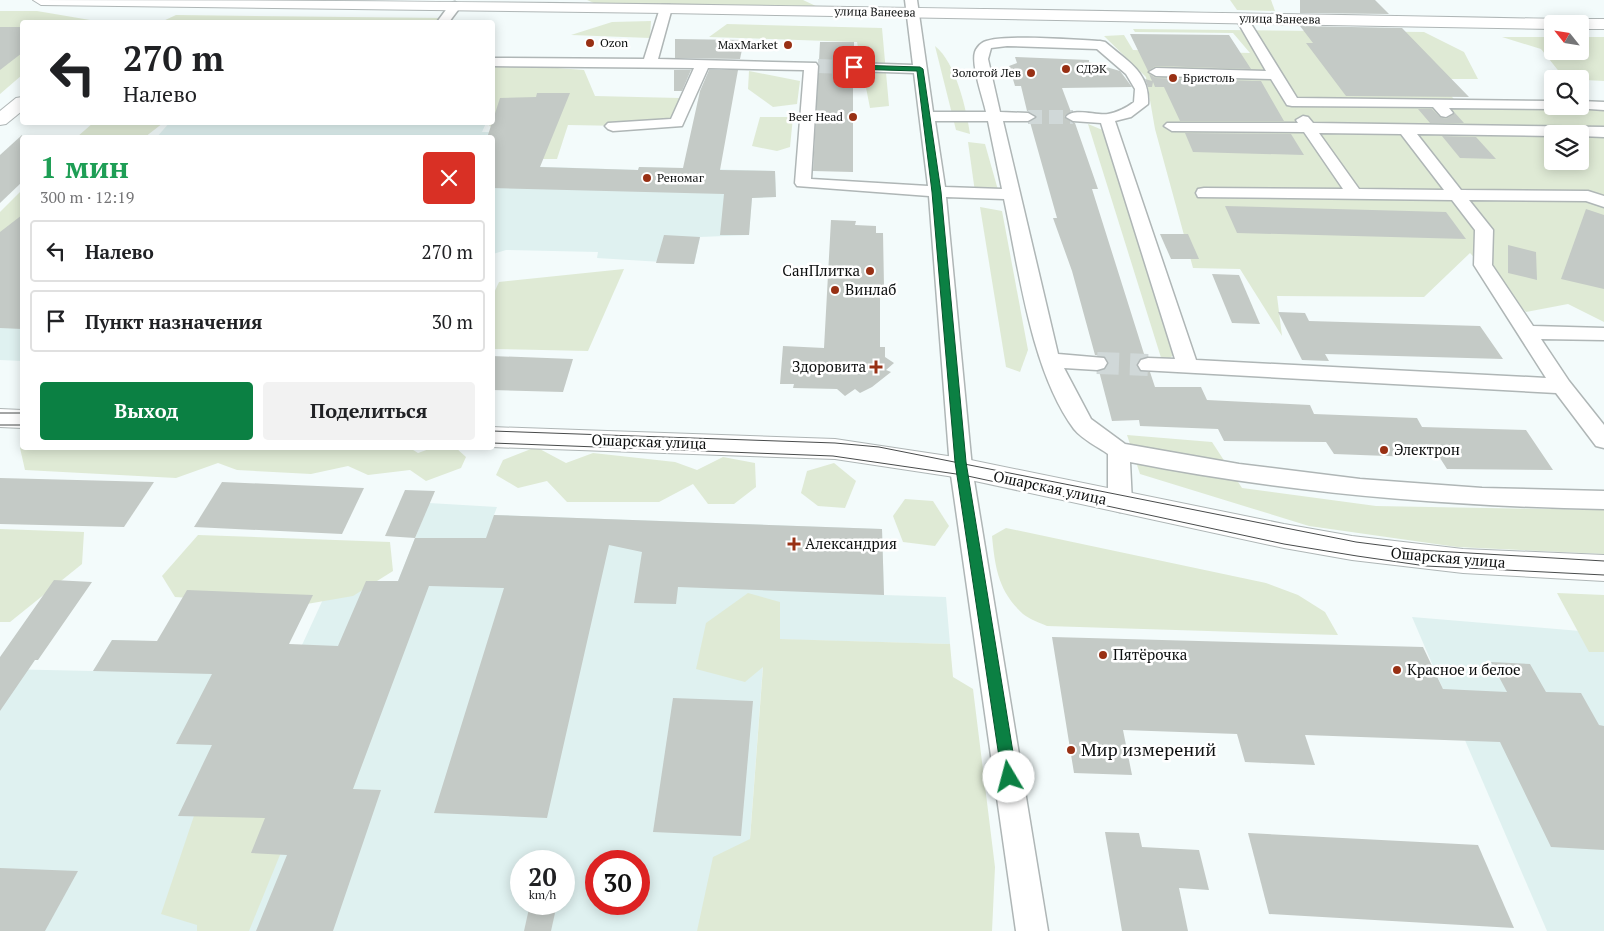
<!DOCTYPE html>
<html lang="ru">
<head>
<meta charset="utf-8">
<style>
	:root { --surface:#fff; --page:#f2f2f2; --text:#202124; --muted:#757577; --line:#e0e0e0; --accent:#0b8043 }
	body { margin:0; font-family:"PT Serif",serif; background:var(--page); color:var(--text); height:100vh; display:flex; flex-direction:column; font-size:19px; white-space:nowrap }
	* { box-sizing:border-box; margin:0 }
	p { font-size:16px; color:var(--muted) }
	.icon { flex:none; width:28px; height:28px; fill:none; stroke:currentColor; stroke-width:2; stroke-linecap:round; stroke-linejoin:round }
	.map { position:relative; flex:1; overflow:hidden }
	.drawer { position:absolute; left:20px; top:135px; width:475px; height:315px; display:flex; flex-direction:column; background:var(--surface); border-radius:5px; box-shadow:0 2px 12px #0003 }
	.drawer>* { flex:none }
	.banner { position:absolute; left:20px; top:20px; width:475px; height:105px; border-radius:5px; box-shadow:0 2px 12px #0003; background:#fff; color:var(--text); overflow:hidden }
	.needle { width:32px; rotate:300deg }
	.buttons { position:absolute; left:1544px; top:15px; display:grid; gap:10px }
	.buttons a { display:grid; place-items:center; width:45px; height:45px; border-radius:5px; background:var(--surface); box-shadow:0 2px 12px #0003; font-size:25px }
	.speed { position:absolute; left:510px; top:850px; display:flex; gap:10px; font-size:25px; font-weight:700; text-align:center }
	.speed>* { display:grid; place-content:center; width:65px; height:65px; border-radius:50%; background:var(--surface); box-shadow:0 2px 12px #0003; line-height:1 }
	.speed small { font-size:12px; font-weight:400 }
	.speed .limit { border:8px solid #d22; background:#fff; color:#111 }
	.pin { position:absolute; display:grid; place-items:center; width:42px; height:42px; color:#fff; margin:-21px; border-radius:10px; box-shadow:0 2px 8px #0006 }
	.me { position:absolute; width:55px; margin:-28px; rotate:352deg; stroke-linejoin:round; filter:drop-shadow(0 0 4px #0008) }
	.turn { display:flex; align-items:center; gap:18px; height:105px; padding:0 20px; font-size:22px }
	.turn .icon { width:65px; height:65px; stroke-width:2.5 }
	.turn b { display:block; font-size:35px; line-height:42px }
	.round { display:grid; place-items:center; flex:none; width:52px; height:52px; border-radius:5px; background:var(--page) }
	.summary { display:flex; align-items:center; justify-content:space-between; height:85px; padding:0 20px }
	h1 { font-size:30px; font-weight:600; line-height:38px; color:#1e9e55 }
	.action { display:flex; gap:10px; margin-top:auto; padding:10px 20px }
	.action a { flex:1; height:58px; border-radius:5px; background:var(--accent); color:#fff; font-size:20px; font-weight:600; line-height:58px; text-align:center }
	.action a+a { background:var(--page); color:var(--text) }
	ul { padding:0; list-style:none }
	li { display:flex; align-items:center; gap:15px; height:62px; margin:0 10px 8px; padding:0 10px; border:2px solid var(--line); border-radius:5px }
	li div { flex:1 }
	li b { display:block; font-size:19px }
	li em { font-style:normal }
	.map>svg:first-child { display:block }
	.built { fill:#dff1f0; fill-rule:evenodd }
	.green { fill:#dfead5; fill-rule:evenodd }
	.building { fill:#c4cac6 }
	.lines { fill:none; stroke-linecap:round; stroke-linejoin:round }
	.street-tunnel-far1 { stroke:#d0d8d8; stroke-width:14; stroke-dasharray:14 7; stroke-linecap:butt }
	.street-tunnel { stroke:#d0d8d8; stroke-width:22; stroke-dasharray:22 11; stroke-linecap:butt }
	.street-casing { stroke:#afb6b6; stroke-width:3 }
	.secondary-casing { stroke:#afb6b6; stroke-width:2 }
	.street { fill:#fff; fill-rule:evenodd }
	.secondary { fill:#fff; fill-rule:evenodd }
	.tram { stroke:#484b4b; stroke-width:1 }
	.route { fill:#0b8043; stroke:#07532c }
	.poi-dot { fill:#983014; stroke:#fff; stroke-width:2 }
	.labels { text-anchor:middle; stroke-width:5; stroke-linejoin:round; paint-order:stroke }
	.far-street-label { font-size:12px; fill:#0d0f0f; stroke:#fff }
	.far-poi-label { font-size:12px; fill:#0d0f0f; stroke:#fff; text-anchor:start }
	.poi-label { font-size:15px; fill:#0d0f0f; stroke:#fff; text-anchor:start }
	.street-label { font-size:15px; fill:#0d0f0f; stroke:#fff }
	.near-poi-label { font-size:18px; fill:#0d0f0f; stroke:#fff; text-anchor:start }
</style>
</head>
<body>
<div class="map">
<svg width="1604" height="931" viewBox="0 0 1604 931">
	<rect width="100%" height="100%" fill="#f3fbfb"/>
	<!-- built -->
	<g class="built">
		<polygon points="170,122 486,123 482,132 530,132 518,166 638,170 639,167 775,171 776,197 752,198 749,235 700,237 694,264 597,258 598,252 506,250 493,254 492,138 156,138"/>
		<polygon points="22,250 22,361 0,360 0,270"/>
		<path d="M429,503l68,4 -3,8 388,14 2,66 62,2 4,47 -185,-5 -22,292h-743v-262l93,2 19,-31 190,5 29,-63 67,-1zM521,861h43v43h-43zM596,861h43v43h-43z"/>
		<polygon points="1412,617 1604,633 1604,931 1547,931"/>
	</g>
	<!-- green -->
	<g class="green">
		<polygon points="587,0 803,0 818,7 594,3"/>
		<polygon points="1230,0 1271,0 1275,11 1237,10"/>
		<polygon points="0,11 37,11 90,20 87,22 22,22 22,75 0,94"/>
		<polygon points="176,15 443,18 433,22 161,22"/>
		<polygon points="651,21 650,38 571,35 612,22"/>
		<polygon points="727,24 882,28 889,106 870,108 857,42 709,37"/>
		<path d="M1133,29l291,3 40,20 14,27h-42l25,28 116,4 -1,-5h4v-12l15,15 9,1v212l-36,-18 -42,8 -56,-59 -46,44 -147,-1 5,40 -42,-67 -47,-1 -38,-139 -9,-52 -42,-41 20,-1 9,15 117,3 -17,-20 -98,-1zM1552,134h28v27h-28z"/>
		<polygon points="1502,37 1552,37 1552,51 1580,51 1580,37 1604,37 1604,81 1565,79 1541,49"/>
		<path d="M935,46c21,17 31,62 35,88l-14,-4z"/>
		<polygon points="493,63 584,70 595,96 680,98 679,127 568,125 557,159 532,159 493,129 487,123 492,122"/>
		<polygon points="749,71 800,81 797,104 773,107 748,89"/>
		<polygon points="760,117 793,117 790,147 777,151 752,146"/>
		<polygon points="93,123 93,122 163,123 145,137 77,137"/>
		<polygon points="1088,124 1105,131 1178,351 1163,364"/>
		<polygon points="968,142 985,144 998,190 975,192"/>
		<polygon points="22,190 22,241 0,260 0,212"/>
		<polygon points="980,207 1002,211 1028,350 1020,372 1006,367"/>
		<polygon points="624,269 588,351 493,349 493,295 499,282"/>
		<polygon points="1127,435 1212,442 1242,488 1376,506 1604,510 1604,554 1457,547 1309,526 1140,474"/>
		<polygon points="22,446 410,448 418,453 432,448 456,448 466,457 461,468 426,481 410,470 368,475 348,466 311,474 237,470 218,463 176,478 25,470 20,448"/>
		<polygon points="536,447 566,463 593,453 675,462 697,470 723,457 755,463 756,487 734,504 708,504 693,484 659,502 567,502 547,481 518,488 496,475 503,460"/>
		<polygon points="834,463 856,481 845,508 818,506 801,493 807,471"/>
		<polygon points="905,499 933,501 949,526 935,546 903,542 893,516"/>
		<path d="M1006,528l260,55 32,12 27,17 13,23 -291,-9c-7,-3 -18,-7 -24,-12 -25,-23 -28,-47 -31,-78z"/>
		<polygon points="0,529 84,532 82,564 10,622 0,622"/>
		<polygon points="198,535 390,542 393,571 353,596 301,605 175,597 162,576"/>
		<polygon points="748,593 780,602 780,639 950,644 953,677 973,689 995,867 992,931 697,931 713,857 750,839 763,667 745,682 696,669 706,623"/>
		<polygon points="1557,593 1604,595 1604,652 1589,652"/>
		<polygon points="201,795 297,813 249,931 197,931 197,925 161,914"/>
	</g>
	<!-- building -->
	<g class="building">
		<polygon points="1300,0 1375,0 1389,14 1300,13"/>
		<polygon points="1300,26 1402,28 1469,97 1346,96 1306,43 1313,43"/>
		<polygon points="0,27 22,27 22,53 0,70"/>
		<polygon points="1130,34 1229,35 1251,69 1156,66 1148,71"/>
		<polygon points="675,39 744,40 740,59 675,58"/>
		<polygon points="820,42 854,42 854,61 845,66 853,73 853,172 813,171"/>
		<polygon points="1015,57 1089,60 1089,62 1120,71 1132,87 1062,88 1071,112 1064,117 1075,123 1098,189 1092,189 1145,357 1139,359 1136,366 1141,372 1150,372 1155,387 1201,387 1207,400 1310,405 1314,414 1417,418 1422,427 1526,430 1553,470 1447,469 1440,458 1334,454 1326,442 1224,441 1218,429 1140,426 1139,420 1112,421 1099,371 1106,369 1109,362 1104,356 1095,355 1072,271 1053,218 1057,218 1030,122 1037,116 1027,111 1021,86 1015,86 1009,66 1017,63"/>
		<polygon points="674,70 691,70 682,91 674,91"/>
		<polygon points="709,70 738,70 720,170 775,171 776,197 752,198 749,235 720,235 724,194 492,188 492,138 487,138 500,98 536,97 537,93 570,93 540,167 638,170 639,167 683,168 700,91"/>
		<polygon points="1149,74 1156,78 1261,81 1284,121 1180,121 1164,87 1155,87 1153,82 1152,87 1148,87 1145,79 1152,81"/>
		<polygon points="1418,109 1432,109 1440,117 1446,119 1455,113 1464,123 1430,123"/>
		<polygon points="1185,133 1291,134 1304,155 1193,152"/>
		<polygon points="22,135 22,182 0,203 0,155"/>
		<polygon points="1442,136 1476,137 1496,159 1460,158"/>
		<polygon points="1225,206 1446,212 1466,239 1237,233"/>
		<polygon points="1586,209 1604,215 1604,289 1561,279"/>
		<polygon points="22,215 22,329 0,328 0,232"/>
		<polygon points="831,220 856,221 855,225 876,226 876,233 883,233 884,286 880,286 880,347 885,347 885,357 894,363 886,370 891,372 872,387 860,393 855,389 845,396 837,389 793,388 794,384 780,384 783,346 824,348"/>
		<polygon points="1160,234 1188,234 1199,259 1171,259"/>
		<polygon points="664,235 700,237 694,264 656,263"/>
		<polygon points="1508,245 1536,252 1537,280 1508,273"/>
		<polygon points="1212,274 1239,275 1260,324 1232,323"/>
		<polygon points="1278,312 1305,313 1309,321 1480,326 1503,359 1325,354 1329,361 1302,360"/>
		<polygon points="492,356 573,359 563,392 492,390"/>
		<polygon points="0,478 154,482 124,527 0,524"/>
		<polygon points="222,482 364,488 342,534 194,527"/>
		<polygon points="405,490 435,491 415,538 385,536"/>
		<polygon points="494,515 882,529 884,595 678,587 676,604 634,603 642,552 609,545 547,818 434,813 504,588 429,586 353,789 381,790 333,931 256,931 287,855 251,853 265,818 178,816 212,745 176,744 212,674 93,671 112,640 157,641 187,590 313,595 289,644 338,646 366,581 398,581 415,538 486,538"/>
		<polygon points="54,580 92,582 38,660 35,660 0,711 0,657"/>
		<polygon points="1052,637 1423,647 1443,689 1507,692 1491,662 1530,664 1546,692 1581,693 1599,725 1604,726 1604,850 1551,847 1500,742 1305,735 1315,765 1245,762 1237,734 1123,730 1132,775 1074,773"/>
		<polygon points="673,698 753,701 741,836 653,832"/>
		<polygon points="1105,832 1139,833 1142,847 1199,850 1209,890 1179,888 1188,931 1122,931"/>
		<polygon points="1248,833 1478,845 1514,928 1269,914"/>
		<polygon points="0,868 78,871 45,931 0,931"/>
		<polygon points="530,904 557,904 551,931 524,931"/>
	</g>
	<g class="lines">
		<!-- street-tunnel-far1 -->
		<g class="street-tunnel-far1">
			<polyline points="818,66 854,67"/>
			<polyline points="1028,117 1073,117"/>
		</g>
		<!-- street-tunnel -->
		<polyline class="street-tunnel" points="1097,363 1148,365"/>
		<!-- street casing -->
		<g class="street-casing">
			<g id="street">
				<path d="M905,0h12l16,112h53c-3,-14 -15,-47 -11,-60 1,-3 4,-7 7,-9 13,-10 97,-3 118,-2l5,1c22,19 45,30 43,62l-17,13 -16,4 81,239 350,18 -72,-113 1,-35 -23,-30 -254,-3 -2,-4 2,-4 6,-1 139,1 -39,-57 -132,-1 -8,-5 3,-3h131l-2,-3 7,-4 5,1 5,6 291,4v10l-24,-1v-2h-28v2l-135,-2 44,56 127,1 16,5v11l-18,-6 -117,-1 24,30 -1,35 41,61 71,2v12l-63,-1 28,42 35,44v23l-8,-2 -40,-53 -415,-23 -3,-5 3,-5 7,-2 27,1 -74,-236 -28,-2 -7,-4c7,-10 31,-1 42,-3 10,-2 18,-6 26,-12l1,-13 -9,-15 -29,-25 -90,-3 -16,2 -3,11 12,53 28,1 7,4 -7,4h-25l55,233 46,4 3,5 -3,5 -7,2 -33,-2 27,51 34,25 114,20 121,15 122,9 122,3v18c-160,-3 -317,-16 -474,-47l2,41 -4,6 -8,3 -8,-3 -4,-6v-49c-10,-7 -26,-15 -34,-25 -43,-58 -55,-160 -70,-230l-58,-2 26,271 76,463h-32l-66,-463 -21,-272 -132,-10 -2,-3 9,-113 -96,-2 -26,58 -69,5 -5,-2 -3,-3 3,-3 63,-4 23,-51 -202,-2v-8l152,1 16,-51 2,-3h8l2,3 -14,51 158,4 2,3 -7,113 117,7 -14,-113 -60,-2 -7,-4 7,-4 59,2zM935,121h53l14,68 -57,-2zM1319,133l82,1 43,56 -85,-1z"/>
				<polygon points="455,2 461,6 449,22 437,22 451,3"/>
				<polygon points="1242,15 1248,19 1297,98 1552,101 1552,106 1558,106 1552,109 1449,108 1453,113 1446,117 1441,116 1433,107 1292,106 1287,105 1271,79 1156,76 1149,72 1156,68 1266,71 1236,19"/>
				<polygon points="1580,101 1604,102 1604,110 1575,108 1574,106 1580,106"/>
			</g>
		</g>
		<!-- secondary casing -->
		<g class="secondary-casing">
			<g id="secondary">
				<path d="M33,0c509,0 1018,10 1527,19l8,5h-16v5l-886,-16 -625,-8z"/>
				<polygon points="1580,19 1604,19 1604,29 1580,29 1580,24 1572,24"/>
				<polygon points="22,97 22,111 6,124 0,125 0,111 16,98"/>
				<polygon points="0,409 22,410 22,428 0,427"/>
				<polygon points="492,427 835,439 961,458 1284,524 1352,536 1463,549 1604,555 1604,581 1463,573 1352,560 1284,548 961,478 835,459 492,447"/>
			</g>
		</g>
		<!-- street -->
		<use href="#street" class="street"/>
		<!-- secondary -->
		<use href="#secondary" class="secondary"/>
		<!-- tram -->
		<g class="tram">
			<polyline points="0,413 22,413"/>
			<polyline points="0,425 22,425"/>
			<polyline points="492,431 835,443 879,447 1356,542 1418,550 1604,561"/>
			<polyline points="492,443 833,456 963,475 1284,544 1357,556 1426,566 1604,575"/>
		</g>
	</g>
	<!-- route -->
	<polygon class="route" points="854,65 920,67 923,69 941,192 966,462 1017,777 1015,782 1009,784 1004,782 1002,777 955,462 932,192 917,71 851,69"/>
	<!-- markers -->
	<g class="poi-dot">
		<circle cx="590" cy="43" r="5"/>
		<circle cx="788" cy="45" r="5"/>
		<circle cx="1066" cy="69" r="5"/>
		<circle cx="1031" cy="73" r="5"/>
		<circle cx="1173" cy="78" r="5"/>
		<circle cx="853" cy="117" r="5"/>
		<circle cx="647" cy="178" r="5"/>
		<circle cx="870" cy="271" r="5"/>
		<circle cx="835" cy="290" r="5"/>
		<path d="M873.5 359.5h5v5h5v5h-5v5h-5v-5h-5v-5h5z"/>
		<circle cx="1384" cy="450" r="5"/>
		<path d="M791.5 536.5h5v5h5v5h-5v5h-5v-5h-5v-5h5z"/>
		<circle cx="1103" cy="655" r="5"/>
		<circle cx="1397" cy="670" r="5"/>
		<circle cx="1071" cy="750" r="5"/>
	</g>
	<g class="labels">
		<!-- far-street labels -->
		<g class="far-street-label">
			<text transform="translate(875 12) rotate(1)" y="4">улица Ванеева</text>
			<text transform="translate(1280 19) rotate(1)" y="4">улица Ванеева</text>
		</g>
		<!-- far-poi labels -->
		<g class="far-poi-label">
			<text x="600" y="47">Ozon</text>
			<text x="778" y="49" text-anchor="end">MaxMarket</text>
			<text x="1076" y="73">СДЭК</text>
			<text x="1021" y="77" text-anchor="end">Золотой Лев</text>
			<text x="1183" y="82">Бристоль</text>
			<text x="843" y="121" text-anchor="end">Beer Head</text>
			<text x="657" y="182">Реномаг</text>
		</g>
		<!-- poi labels -->
		<g class="poi-label">
			<text x="860" y="276" text-anchor="end">СанПлитка</text>
			<text x="845" y="295">Винлаб</text>
			<text x="866" y="372" text-anchor="end">Здоровита</text>
			<text x="1394" y="455">Электрон</text>
			<text x="805" y="549">Александрия</text>
			<text x="1113" y="660">Пятёрочка</text>
			<text x="1407" y="675">Красное и белое</text>
		</g>
		<!-- street labels -->
		<g class="street-label">
			<text transform="translate(649 442) rotate(2)" y="5">Ошарская улица</text>
			<text transform="translate(1050 488) rotate(12)" y="5">Ошарская улица</text>
			<text transform="translate(1448 558) rotate(5)" y="5">Ошарская улица</text>
		</g>
		<!-- near-poi labels -->
		<g class="near-poi-label">
			<text x="1081" y="756">Мир измерений</text>
		</g>
	</g>
</svg>
<div class="buttons">
<a><svg class="needle" viewBox="-14 -14 28 28"><path d="M0-13l5 13h-10z" fill="#e53935"/><path d="M0 13l5-13h-10z" fill="#757577"/></svg></a>
<a><svg class="icon" aria-label="search" viewBox="0 0 24 24"><circle cx="10" cy="10" r="6"/><path d="M15 15l6 6"/></svg></a>
<a><svg class="icon" aria-label="layers" viewBox="0 0 24 24"><path d="M12 4l9 5-9 5-9-5zM3 14l9 5 9-5"/></svg></a>
</div>
<div class="speed"><div>20<small>km/h</small></div><div class="limit">30</div></div>
<div class="pin" style="left:854px;top:67px;background:#d93025"><svg class="icon" aria-label="arrive" viewBox="0 0 24 24"><path d="M6 21V4h12l-3 4 3 4H6"/></svg></div>
<svg class="me" style="left:1009px;top:777px" viewBox="-20 -20 40 40"><circle r="19" fill="#fff"/><path d="M0-13L10 11 0 6-10 11z" fill="#0b8043"/></svg>
<div class="banner">
<div class="turn"><svg class="icon" aria-label="left" viewBox="0 0 24 24"><path d="M17 20v-9H6M10 6l-5 5 5 5"/></svg><div><b>270 m</b>Налево</div></div>
</div>
<section class="drawer">
<div class="summary"><div><h1>1 мин</h1><p>300 m · 12:19</p></div><a class="round" style="background:#d93025;color:#fff"><svg class="icon" aria-label="close" viewBox="0 0 24 24"><path d="M6 6l12 12M18 6L6 18"/></svg></a></div>
<ul>
<li><svg class="icon" aria-label="left" viewBox="0 0 24 24"><path d="M17 20v-9H6M10 6l-5 5 5 5"/></svg><div><b>Налево</b></div><em>270 m</em></li>
<li><svg class="icon" aria-label="arrive" viewBox="0 0 24 24"><path d="M6 21V4h12l-3 4 3 4H6"/></svg><div><b>Пункт назначения</b></div><em>30 m</em></li>
</ul>
<div class="action"><a>Выход</a><a>Поделиться</a></div>
</section>
</div>
</body>
</html>
